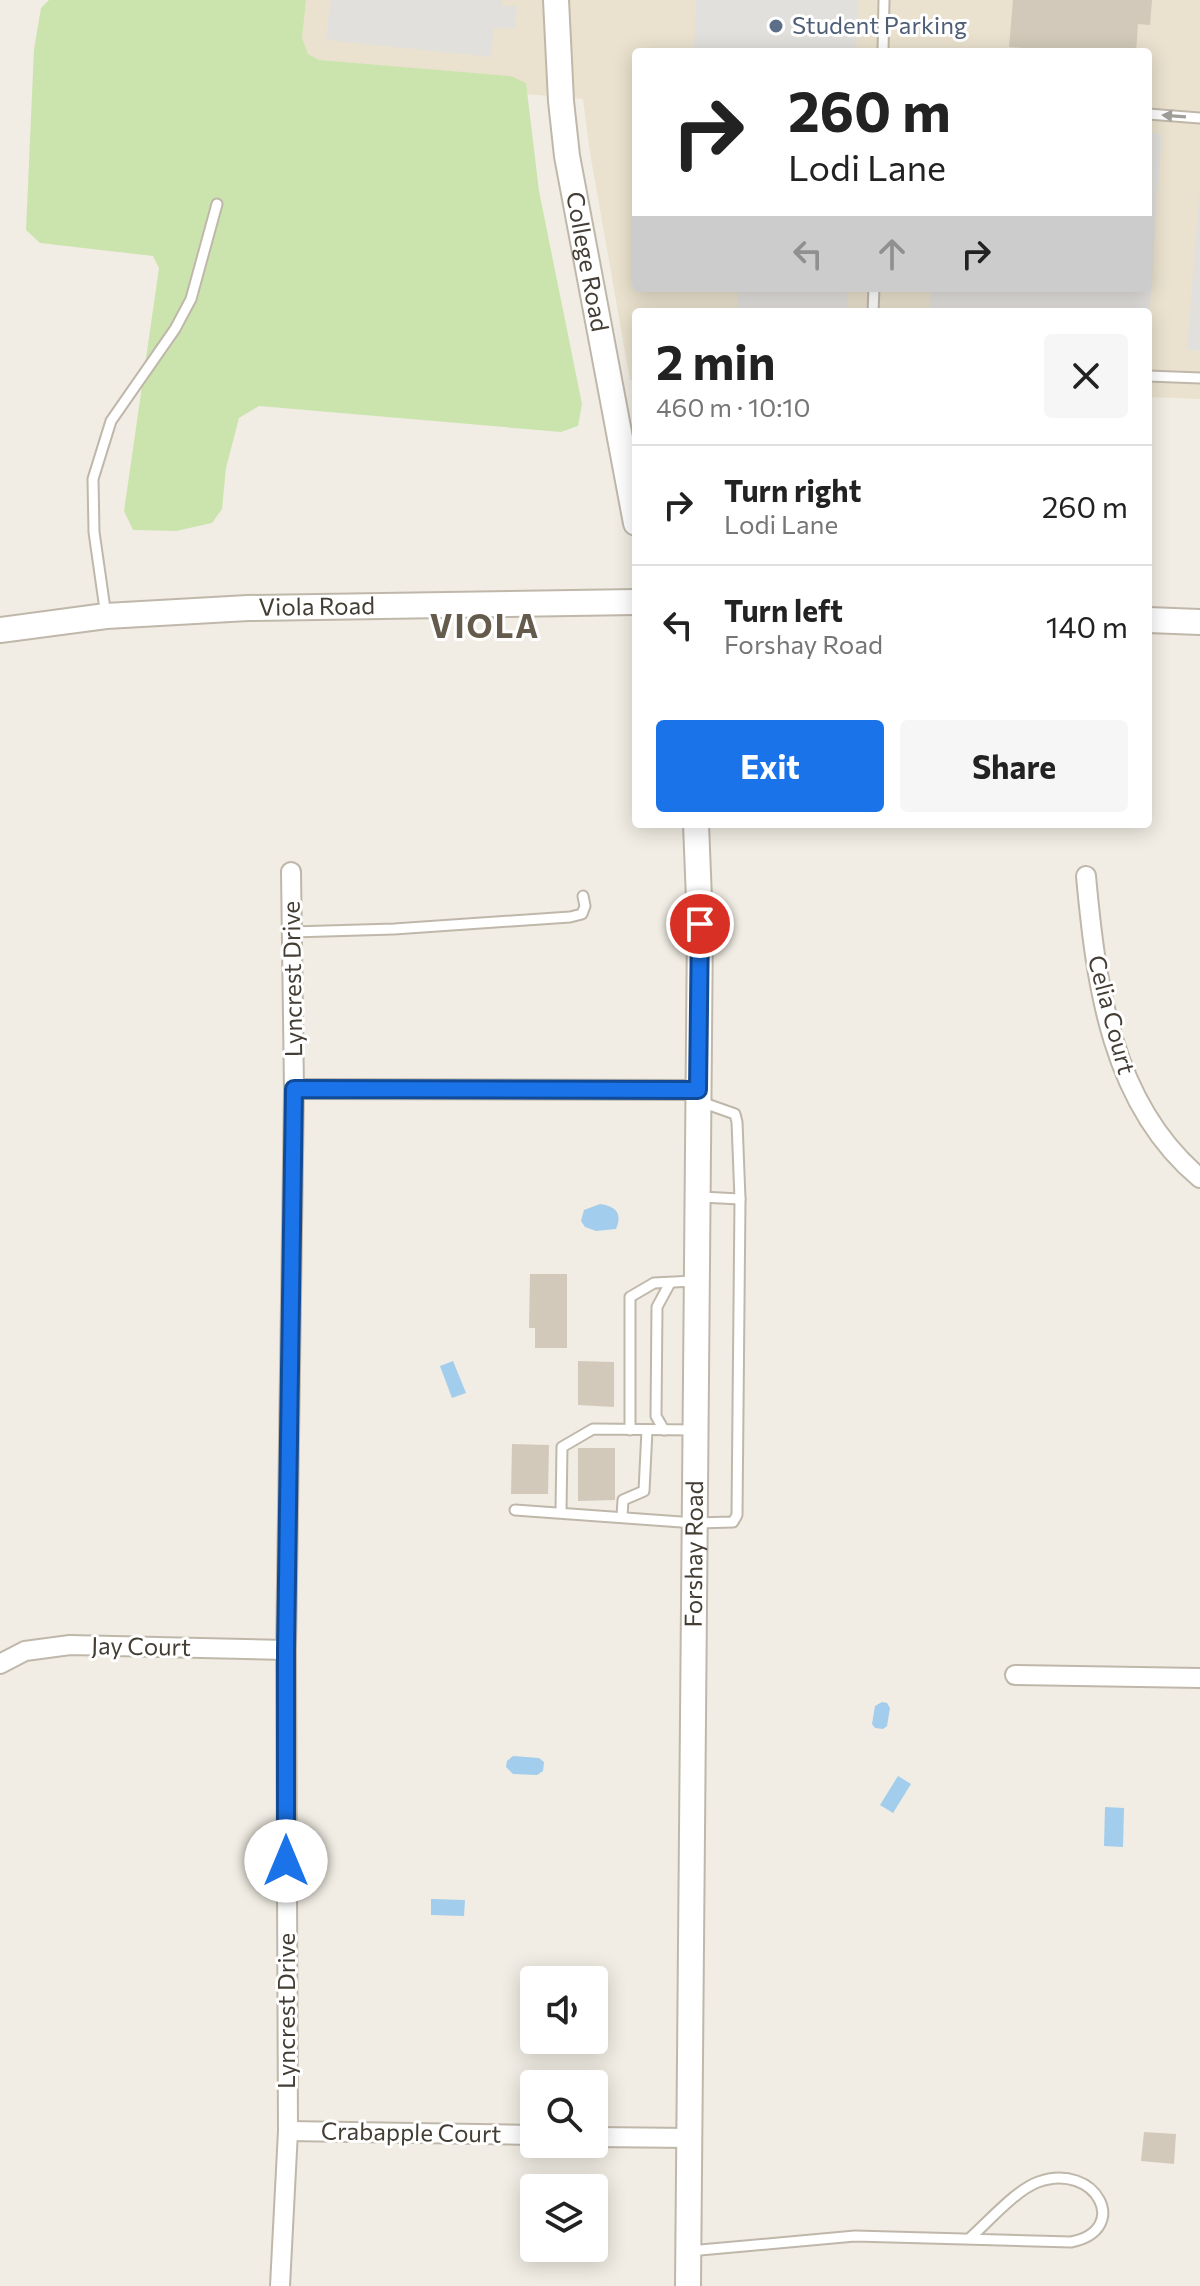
<!DOCTYPE html>
<html lang="en">
<head>
<meta charset="utf-8">
<style>
	:root { --surface:#fff; --page:#f6f6f6; --text:#222; --muted:#767676; --line:#e0e0e0; --accent:#1a73e8 }
	body { margin:0; font-family:Commissioner,sans-serif; background:var(--page); color:var(--text); height:100vh; display:flex; flex-direction:column; font-size:30px; white-space:nowrap }
	* { box-sizing:border-box; margin:0 }
	p { font-size:26px; color:var(--muted) }
	.icon { flex:none; width:44px; height:44px; fill:none; stroke:currentColor; stroke-width:2; stroke-linecap:round; stroke-linejoin:round }
	.map { position:relative; flex:1; overflow:hidden }
	.drawer { position:absolute; left:632px; top:308px; width:520px; height:520px; display:flex; flex-direction:column; background:var(--surface); border-radius:8px; box-shadow:0 4px 20px #0003 }
	.drawer>* { flex:none }
	.top-card { position:absolute; left:632px; top:48px; width:520px; height:244px; border-radius:8px; box-shadow:0 4px 20px #0003; background:#fff; color:var(--text); overflow:hidden }
	.tools { position:absolute; left:520px; top:1966px; display:grid; gap:16px }
	.tools a { display:grid; place-items:center; width:88px; height:88px; border-radius:8px; background:var(--surface); box-shadow:0 4px 20px #0003; font-size:40px }
	.pin { position:absolute; display:grid; place-items:center; width:68px; height:68px; color:#fff; margin:-34px; border:4px solid #fff; border-radius:50%; box-shadow:0 2px 8px #0007 }
	.me { position:absolute; width:88px; margin:-44px; rotate:0deg; stroke-linejoin:round; filter:drop-shadow(0 0 6px #0008) }
	.turn { display:flex; align-items:center; gap:28px; height:168px; padding:0 24px; font-size:36px }
	.turn .icon { width:104px; height:104px; stroke-width:2.5 }
	.turn b { display:block; font-size:56px; line-height:68px }
	.lanes { display:flex; align-items:center; height:76px; padding:0 24px; background:#0003; justify-content:center; gap:40px; direction:ltr }
	.lanes .off { opacity:.35 }
	.round { display:grid; place-items:center; flex:none; width:84px; height:84px; border-radius:8px; background:var(--page) }
	.overview { display:flex; align-items:center; justify-content:space-between; height:136px; padding:0 24px }
	h1 { font-size:48px; font-weight:700; line-height:60px }
	.action { display:flex; gap:16px; margin-top:auto; padding:16px 24px }
	.action a { flex:1; height:92px; border-radius:8px; background:var(--accent); color:#fff; font-size:32px; font-weight:700; line-height:92px; text-align:center }
	.action a+a { background:var(--page); color:var(--text) }
	ul { padding:0; list-style:none }
	li { display:flex; align-items:center; gap:24px; height:120px; padding:0 24px; border-top:2px solid var(--line) }
	li div { flex:1 }
	li b { display:block; font-size:30px }
	li em { font-style:normal }
	.map>svg:first-child { display:block }
	.education { fill:#eae2ce; fill-rule:evenodd }
	.green { fill:#cbe4ae }
	.parking { fill:#e2e0dc }
	.water { fill:#a2cdec }
	.building { fill:#d2c9ba }
	.lines { fill:none; stroke-linecap:round; stroke-linejoin:round }
	.service-casing { stroke:#bfb8aa; stroke-width:13 }
	.minor-casing { stroke:#bfb8aa; stroke-width:22 }
	.tertiary-casing { stroke:#bfb8aa; stroke-width:28 }
	.service { stroke:#fff; stroke-width:9 }
	.minor { stroke:#fff; stroke-width:18 }
	.tertiary { stroke:#fff; stroke-width:24 }
	.oneway { fill:#a19e9a }
	.route-casing { stroke:#114b97; stroke-width:20 }
	.route { stroke:#1a73e8; stroke-width:14 }
	.service-dot { fill:#5c6f8a; stroke:#fff; stroke-width:3 }
	.labels { text-anchor:middle; stroke-width:6; stroke-linejoin:round; paint-order:stroke }
	.service-label { font-size:24px; fill:#4e5e75; stroke:#fff; text-anchor:start }
	.street-label { font-size:24px; fill:#433d34; stroke:#fff }
	.district-label { font-size:32px; font-weight:bold; letter-spacing:2px; fill:#655b4c; stroke:#fff }
</style>
</head>
<body>
<div class="map">
<svg width="1200" height="2286" viewBox="0 0 1200 2286">
	<rect width="100%" height="100%" fill="#f1ede4"/>
	<!-- education -->
	<path class="education" d="M134,0h1066v399l-52,-2v-85h-512v68h-6l-40,-227 -7,-54 -455,-39zM636,52h512v236h-512z"/>
	<!-- green -->
	<polygon class="green" points="49,0 306,0 302,38 308,54 319,60 511,76 526,83 539,191 582,404 578,426 561,432 259,406 239,418 226,468 222,509 212,523 176,531 133,530 124,511 159,268 153,256 40,243 26,230 34,49 41,8"/>
	<!-- parking -->
	<g class="parking">
		<polygon points="330,0 502,0 502,5 517,6 515,29 494,28 491,57 326,40"/>
		<polygon points="696,0 858,0 856,52 694,52"/>
		<polygon points="1148,133 1162,134 1148,335 1148,312 929,312 931,288 1148,288"/>
		<polygon points="1200,182 1200,351 1187,350"/>
		<polygon points="738,288 848,288 847,312 737,312"/>
	</g>
	<!-- water -->
	<g class="water">
		<path d="M600,1204c15,2 23,9 16,25l-20,2 -11,-4 -4,-6 3,-11z"/>
		<polygon points="453,1361 466,1393 452,1398 440,1366"/>
		<polygon points="882,1702 887,1703 890,1708 887,1726 883,1729 875,1728 872,1724 875,1706"/>
		<polygon points="513,1756 539,1758 544,1762 543,1771 537,1775 513,1774 506,1767 507,1761"/>
		<polygon points="898,1776 911,1784 893,1813 880,1805"/>
		<polygon points="1105,1807 1124,1808 1123,1847 1104,1846"/>
		<polygon points="431,1899 465,1900 464,1916 431,1915"/>
	</g>
	<!-- building -->
	<g class="building">
		<polygon points="1013,0 1152,0 1150,25 1138,24 1136,52 1073,52 1009,47"/>
		<polygon points="530,1274 567,1274 567,1348 535,1348 535,1328 529,1328"/>
		<polygon points="578,1361 614,1362 614,1407 578,1405"/>
		<polygon points="512,1444 549,1445 548,1494 511,1494"/>
		<polygon points="578,1448 615,1448 615,1500 578,1501"/>
		<polygon points="1144,2132 1176,2134 1174,2164 1141,2161"/>
	</g>
	<g class="lines">
		<!-- service casing -->
		<g class="service-casing">
			<g id="service">
				<polyline points="883,52 884,0"/>
				<polyline points="1148,114 1200,118"/>
				<polyline points="873,312 874,288"/>
				<polyline points="1148,376 1200,378"/>
				<polyline points="106,616 94,532 93,479 111,421 175,329 191,299 217,204"/>
				<polyline points="292,932 394,929 570,917 582,914 585,906 583,896"/>
				<polyline points="701,1102 735,1114 737,1122 740,1199 701,1197"/>
				<polyline points="630,1430 630,1297 654,1283 694,1281"/>
				<polyline points="664,1430 656,1416 657,1307 670,1283"/>
				<polyline points="515,1510 695,1523 733,1522 737,1515 740,1199"/>
				<polyline points="561,1511 562,1447 593,1429 695,1430"/>
				<polyline points="622,1516 623,1500 644,1491 647,1430"/>
				<path d="M689,2251l166,-15 216,6c61,-12 25,-81 -33,-60 -22,8 -50,40 -68,56"/>
			</g>
		</g>
		<!-- minor casing -->
		<g class="minor-casing">
			<g id="minor">
				<path d="M1086,876c10,108 25,228 114,302"/>
				<polyline points="294,1089 698,1090"/>
				<polyline points="0,1664 25,1651 70,1645 286,1650"/>
				<polyline points="1015,1675 1200,1678"/>
				<polyline points="288,2131 534,2135"/>
				<polyline points="594,2137 690,2138"/>
				<polyline points="280,2286 288,2131 286,1650 294,1089 291,872"/>
			</g>
		</g>
		<!-- tertiary casing -->
		<g class="tertiary-casing">
			<g id="tertiary">
				<path id="s1" d="M556,0l5,101 6,55 69,367"/>
				<polyline points="1148,620 1200,622"/>
				<path id="s2" d="M0,630l106,-14 142,-8 388,-6"/>
				<path id="s3" d="M688,2286l12,-1362 -4,-100"/>
			</g>
		</g>
		<!-- service -->
		<use href="#service" class="service"/>
		<!-- minor -->
		<use href="#minor" class="minor"/>
		<!-- tertiary -->
		<use href="#tertiary" class="tertiary"/>
	</g>
	<!-- one-way arrows -->
	<defs><path id="oneway-solid" d="M-6-.8H1V-3.2L6.5 0L1 3.2V.8H-6Z" transform="scale(2)"/></defs>
	<use class="oneway" href="#oneway-solid" transform="translate(1174 116) rotate(-176)"/>
	<g class="lines">
		<!-- route casing -->
		<g class="route-casing">
			<polyline id="route" points="286,1861 286,1650 294,1089 698,1090 700,924"/>
		</g>
		<!-- route -->
		<use href="#route" class="route"/>
	</g>
	<!-- markers -->
	<circle class="service-dot" cx="776" cy="26" r="8"/>
	<g class="labels">
		<!-- service labels -->
		<g class="service-label">
			<text x="792" y="34">Student Parking</text>
		</g>
		<!-- street labels -->
		<g class="street-label">
			<text dy="8" stroke="none"><textPath href="#s1" startOffset="264">College Road</textPath></text>
			<text dy="8" stroke="none"><textPath href="#s2" startOffset="318">Viola Road</textPath></text>
			<text transform="translate(293 979) rotate(-91)" y="8">Lyncrest Drive</text>
			<text transform="translate(1111 1015) rotate(75)" y="8">Celia Court</text>
			<text dy="8" stroke="none"><textPath href="#s3" startOffset="732">Forshay Road</textPath></text>
			<text transform="translate(141 1647) rotate(1)" y="8">Jay Court</text>
			<text transform="translate(287 2011) rotate(-90)" y="8">Lyncrest Drive</text>
			<text transform="translate(411 2133) rotate(1)" y="8">Crabapple Court</text>
		</g>
		<!-- district labels -->
		<g class="district-label">
			<text x="485" y="638">VIOLA</text>
		</g>
	</g>
</svg>
<div class="tools">
<a><svg class="icon" aria-label="sound" viewBox="0 0 24 24"><path d="M4 9h4l5-4v14l-5-4H4zM17 9q2 3 0 6"/></svg></a>
<a><svg class="icon" aria-label="search" viewBox="0 0 24 24"><circle cx="10" cy="10" r="6"/><path d="M15 15l6 6"/></svg></a>
<a><svg class="icon" aria-label="layers" viewBox="0 0 24 24"><path d="M12 4l9 5-9 5-9-5zM3 14l9 5 9-5"/></svg></a>
</div>
<div class="pin" style="left:700px;top:924px;background:#d93025"><svg class="icon" aria-label="arrive" viewBox="0 0 24 24"><path d="M6 21V4h12l-3 4 3 4H6"/></svg></div>
<svg class="me" style="left:286px;top:1861px" viewBox="-20 -20 40 40"><circle r="19" fill="#fff"/><path d="M0-13L10 11 0 6-10 11z" fill="#1a73e8"/></svg>
<div class="top-card">
<div class="turn"><svg class="icon" aria-label="right" viewBox="0 0 24 24"><path d="M7 20v-9h11M14 6l5 5-5 5"/></svg><div><b>260 m</b>Lodi Lane</div></div>
<div class="lanes"><svg class="icon off" aria-label="left" viewBox="0 0 24 24"><path d="M17 20v-9H6M10 6l-5 5 5 5"/></svg><svg class="icon off" aria-label="ahead" viewBox="0 0 24 24"><path d="M12 20V5M6 11l6-6 6 6"/></svg><svg class="icon" aria-label="right" viewBox="0 0 24 24"><path d="M7 20v-9h11M14 6l5 5-5 5"/></svg></div>
</div>
<section class="drawer">
<div class="overview"><div><h1>2 min</h1><p>460 m · 10:10</p></div><a class="round"><svg class="icon" aria-label="close" viewBox="0 0 24 24"><path d="M6 6l12 12M18 6L6 18"/></svg></a></div>
<ul>
<li><svg class="icon" aria-label="right" viewBox="0 0 24 24"><path d="M7 20v-9h11M14 6l5 5-5 5"/></svg><div><b>Turn right</b><p>Lodi Lane</p></div><em>260 m</em></li>
<li><svg class="icon" aria-label="left" viewBox="0 0 24 24"><path d="M17 20v-9H6M10 6l-5 5 5 5"/></svg><div><b>Turn left</b><p>Forshay Road</p></div><em>140 m</em></li>
</ul>
<div class="action"><a>Exit</a><a>Share</a></div>
</section>
</div>
</body>
</html>
